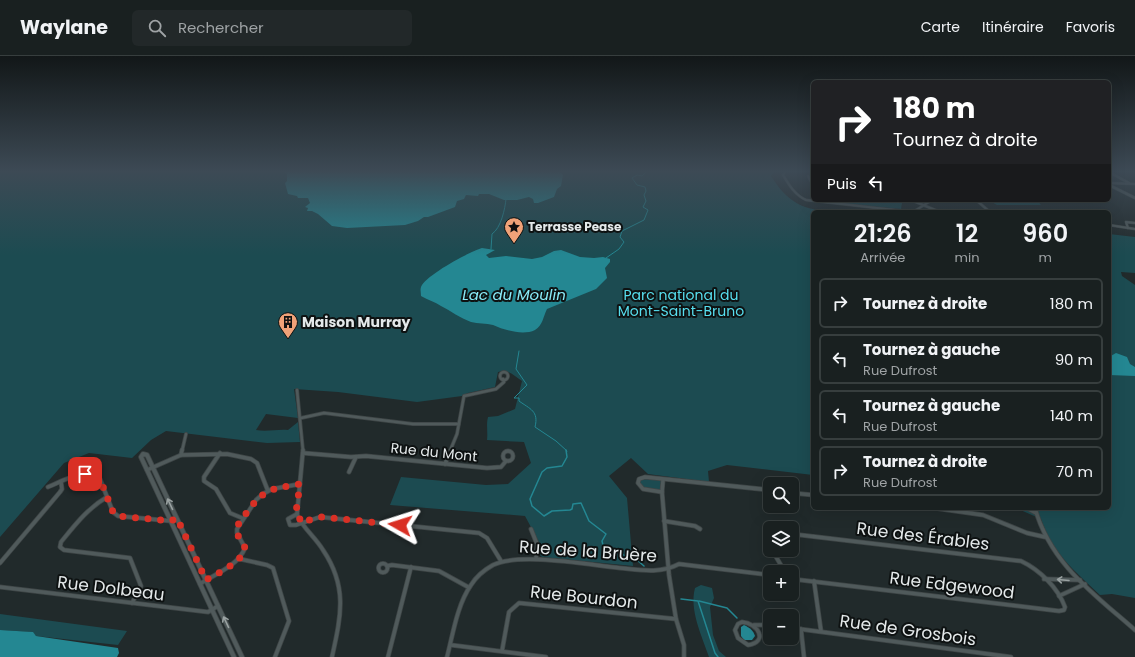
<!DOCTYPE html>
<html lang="fr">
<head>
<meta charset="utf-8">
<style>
	:root { --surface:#192020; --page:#222829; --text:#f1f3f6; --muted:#9fa3a5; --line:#373e3e }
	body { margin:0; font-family:Poppins,sans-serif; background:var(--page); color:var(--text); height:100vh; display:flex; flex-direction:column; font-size:15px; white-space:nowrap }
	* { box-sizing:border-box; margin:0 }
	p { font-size:13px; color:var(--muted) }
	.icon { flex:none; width:22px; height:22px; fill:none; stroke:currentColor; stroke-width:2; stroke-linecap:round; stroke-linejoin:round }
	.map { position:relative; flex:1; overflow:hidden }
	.drawer { position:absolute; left:811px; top:154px; width:300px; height:300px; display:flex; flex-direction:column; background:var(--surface); border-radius:6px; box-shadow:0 4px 16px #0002,0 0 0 1px var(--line) }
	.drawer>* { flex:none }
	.banner { position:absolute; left:811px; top:24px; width:300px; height:122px; border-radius:6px; box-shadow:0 4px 16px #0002,0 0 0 1px var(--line); background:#202124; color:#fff; overflow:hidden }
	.controls { position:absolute; left:763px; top:421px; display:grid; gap:8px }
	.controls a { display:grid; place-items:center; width:36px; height:36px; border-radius:6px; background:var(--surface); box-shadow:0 4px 16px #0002,0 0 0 1px var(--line); font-size:20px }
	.pin { position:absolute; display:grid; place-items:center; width:34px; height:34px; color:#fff; margin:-17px; border-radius:8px; box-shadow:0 2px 6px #0006 }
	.me { position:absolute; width:44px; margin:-22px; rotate:276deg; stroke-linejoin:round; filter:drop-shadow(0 0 3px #0008) }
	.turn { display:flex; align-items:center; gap:14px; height:84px; padding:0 16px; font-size:18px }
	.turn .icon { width:52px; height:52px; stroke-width:2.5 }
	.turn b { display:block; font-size:28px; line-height:34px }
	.then { display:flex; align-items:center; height:38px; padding:0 16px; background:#0003; gap:8px; font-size:15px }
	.eta { display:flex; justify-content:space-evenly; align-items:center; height:68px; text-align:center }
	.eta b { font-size:24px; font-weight:600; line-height:28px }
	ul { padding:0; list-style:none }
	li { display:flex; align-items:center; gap:12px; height:50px; margin:0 8px 6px; padding:0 8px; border:2px solid var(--line); border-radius:6px }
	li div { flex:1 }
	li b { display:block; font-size:15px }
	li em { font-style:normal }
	header { display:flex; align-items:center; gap:24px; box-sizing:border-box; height:56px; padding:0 20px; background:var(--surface); border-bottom:1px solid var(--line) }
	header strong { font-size:19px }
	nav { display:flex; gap:22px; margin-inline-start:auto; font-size:14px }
	.search { width:280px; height:36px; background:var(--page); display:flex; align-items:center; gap:10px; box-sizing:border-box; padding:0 14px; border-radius:6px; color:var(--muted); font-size:15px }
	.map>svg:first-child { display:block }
	.green { fill:#1c4b51 }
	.water { fill:#248792 }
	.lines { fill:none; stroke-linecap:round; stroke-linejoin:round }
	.stream-far1 { stroke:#248792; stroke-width:1 }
	.stream { stroke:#248792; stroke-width:1.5 }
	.minor-far2-casing { stroke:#3f4647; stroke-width:3 }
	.minor-far1-casing { stroke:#3f4647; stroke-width:4 }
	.minor-casing { stroke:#3f4647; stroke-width:5 }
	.tertiary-far1-casing { stroke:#3f4647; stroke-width:3.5 }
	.tertiary-casing { stroke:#3f4647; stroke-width:5.5 }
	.minor-far2 { stroke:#505a5b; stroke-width:2 }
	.minor-far1 { stroke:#505a5b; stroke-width:2.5 }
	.minor { stroke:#505a5b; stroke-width:3.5 }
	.tertiary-far1 { stroke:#505a5b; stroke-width:2.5 }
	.tertiary { stroke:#505a5b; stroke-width:4 }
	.oneway { stroke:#9aa2a2 }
	.route { stroke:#d93025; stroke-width:7; stroke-dasharray:0 12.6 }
	.labels { text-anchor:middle; stroke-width:4; stroke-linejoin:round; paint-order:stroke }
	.far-poi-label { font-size:12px; font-weight:bold; fill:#e4e9ea; stroke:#0e1212; text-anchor:start }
	.park-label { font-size:14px; fill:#57deee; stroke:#0e1212 }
	.poi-label { font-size:14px; font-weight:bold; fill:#e4e9ea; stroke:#0e1212; text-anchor:start }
	.street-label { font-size:14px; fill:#e4e9ea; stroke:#0e1212 }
	.water-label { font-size:15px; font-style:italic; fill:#8aecf9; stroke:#0e1212 }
	.near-street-label { font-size:17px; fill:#e4e9ea; stroke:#0e1212 }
</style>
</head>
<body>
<header>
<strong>Waylane</strong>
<div class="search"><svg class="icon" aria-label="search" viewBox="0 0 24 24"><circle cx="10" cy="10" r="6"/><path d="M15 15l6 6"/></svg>Rechercher</div>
<nav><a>Carte</a><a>Itinéraire</a><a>Favoris</a></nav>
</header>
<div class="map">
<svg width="1135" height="601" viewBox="0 0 1135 601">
	<rect width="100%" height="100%" fill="#212a2b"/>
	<!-- green -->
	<g class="green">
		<path d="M0,115h798l-24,1 -3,4c21,33 37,34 73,36h-31v263l-86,-10 -19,6 1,11 -61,-8 -17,-16 -22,18 18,22 6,68 -91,-9 -2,-2v-11l-15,-28 -135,-11 11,-28 85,8 22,-1 23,-21 -7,-21 -37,-2c1,-8 -1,-15 1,-23l10,-1 17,-7 7,-28c-9,-6 -13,-12 -24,-9l-3,15 -27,6 -6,3 -45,6 -79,-10 -44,-3 4,29 -32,-4 -10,16c11,2 21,-1 32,0l10,-8 2,20 -33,1 -101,-12 -15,9 -19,18 -43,-5 -25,10 -64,74z"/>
		<polygon points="837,144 908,144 902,147 901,153 838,147"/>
		<polygon points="988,144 1037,144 1041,149 997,149"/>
		<path d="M1109,178l26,3v36l-14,-1 1,4 13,9v313l-23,-4 -12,1c-26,-25 -47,-41 -59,-76l-25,-11h93z"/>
		<polygon points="641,422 663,424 662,436 640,431 639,423"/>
		<path d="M701,529l11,3 2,10 -4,9 3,28 6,16 7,6h-17c-7,-21 -20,-47 -14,-69z"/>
		<polygon points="0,558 127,575 118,589 36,580 32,576 0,574"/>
	</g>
	<!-- water -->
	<g class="water">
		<polygon points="282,115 560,115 563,119 561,130 557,133 554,141 538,147 534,147 533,143 529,141 517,144 504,144 489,138 479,138 478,140 466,139 464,143 457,145 455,151 428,161 424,161 418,165 405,169 347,172 332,170 318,158 312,155 307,155 308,152 305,151 310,147 308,142 298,142 297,140 288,138 285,127 287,125 287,118"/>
		<path d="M482,192l13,2 -9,5 3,3 17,-2 26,3 10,-2 12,-6 7,-1 19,7 14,1 9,-1 7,2v3l-5,6 2,10 -11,11 -49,20c-4,8 -4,16 -12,21 -12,6 -31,0 -42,-5 -7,-2 -15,-1 -22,-3 -11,-4 -20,-11 -30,-16 -6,-4 -13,-6 -20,-10 0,-3 -1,-6 0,-9 5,-12 48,-35 61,-39z"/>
		<polygon points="1116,297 1127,301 1130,308 1135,311 1135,320 1109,319 1109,301"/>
		<path d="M744,569c6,3 9,5 11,11l-3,4h-8l-3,-4v-9z"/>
		<polygon points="0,574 33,576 36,580 118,592 119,597 117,601 0,601"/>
	</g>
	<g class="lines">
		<!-- stream-far1 -->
		<g class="stream-far1">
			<path d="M491,193l1,-15c9,-6 13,-25 14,-35"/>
			<polyline points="606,202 619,193 624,186 620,181 622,175 644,164 648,154 643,151 646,145 644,139 646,135 645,131 637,129 632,122 637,119 642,120 647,115"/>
			<path d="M519,295l-3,18 11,16 -13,13h5v3c11,8 20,10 16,26l21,14 11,10"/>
		</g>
		<!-- stream -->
		<g class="stream">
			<polyline points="566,394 567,401 562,410 547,412 542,416 530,443 532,450 544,460 552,455 570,454 572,453 573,448 581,447 589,465 606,478 602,485 603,489 624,499 628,503 637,504 644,510"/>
			<polyline points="681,543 698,545 715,597 718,601"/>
			<polyline points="699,545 727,552 737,562"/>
		</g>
		<!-- minor-far2 casing -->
		<g class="minor-far2-casing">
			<g id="minor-far2">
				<path d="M785,115l-2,4c6,10 12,20 23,25l107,12"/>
				<polyline points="1109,116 1129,127"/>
				<polyline points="808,120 813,129"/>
				<polyline points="1109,127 1135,128"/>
				<polyline points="911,144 940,156"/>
				<polyline points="976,144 990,156"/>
				<polyline points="913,156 932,144"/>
				<polyline points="1109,169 1135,173"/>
				<polyline points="1128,172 1126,166 1135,167"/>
			</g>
		</g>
		<!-- minor-far1 casing -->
		<g class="minor-far1-casing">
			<g id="minor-far1">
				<circle cx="504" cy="320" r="4"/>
				<polyline points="297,334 303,395"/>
				<polyline points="301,362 324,357 413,368 459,368"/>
				<polyline points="182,395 186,378"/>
				<polyline points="450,395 457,378 464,340 496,333 504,326 503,323"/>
			</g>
		</g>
		<!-- minor casing -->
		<g class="minor-casing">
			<g id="minor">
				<path d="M303,394l-6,65c6,13 18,22 26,35 25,37 18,66 9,107"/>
				<circle cx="508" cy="400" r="5"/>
				<polyline points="220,397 204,421 204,425 216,433 230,457 242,462"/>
				<polyline points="303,397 351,401 366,400 487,412 501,411 506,405"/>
				<polyline points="181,399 182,394"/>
				<polyline points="445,408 451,394"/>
				<polyline points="147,414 181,399 227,398 251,403 257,407 268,435"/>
				<polyline points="349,416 356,401"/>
				<polyline points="663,424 662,436 669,519 676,563 684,589 684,601"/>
				<path d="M48,431c15,-6 37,-20 52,-8l13,33 5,4 53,5 5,-3"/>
				<polyline points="662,436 643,433 638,427 639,423 645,421 770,434"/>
				<polyline points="792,437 813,439"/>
				<path d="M107,441c-19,11 -32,28 -46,45l-1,5 4,3 66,8 11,28 -9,17"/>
				<polyline points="934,452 983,459 1027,477 1045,481"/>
				<polyline points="1027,452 1036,457"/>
				<path d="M1035,452c15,55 59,86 100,122"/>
				<polyline points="297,458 288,463 290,469 296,469 320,461 479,477 487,482 501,505"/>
				<polyline points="664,465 695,470 700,473"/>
				<polyline points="531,473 537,488 536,503"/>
				<path d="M792,478l229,27c19,9 37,27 44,46l-1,3 -5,1 -267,-32"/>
				<polyline points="770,480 766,483 770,491"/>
				<polyline points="772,494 785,516"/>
				<polyline points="240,503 267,509 273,512 289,565 275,601"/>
				<polyline points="0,507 60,436 62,433 61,426"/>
				<circle cx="383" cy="512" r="4.5"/>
				<polyline points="387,510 392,509 439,515 468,531"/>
				<polyline points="1044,523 1080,524"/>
				<polyline points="814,525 821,575"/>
				<path d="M200,528c15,-10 38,-18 45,-36l-8,-15v-4l19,-29 7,-6 9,-5 28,-5"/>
				<polyline points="0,531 208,556 218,550"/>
				<polyline points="1059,540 1085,528"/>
				<path d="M742,566c16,1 27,20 6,23l-10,-7 -3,-8 3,-6z"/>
				<polyline points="754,569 770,569"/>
				<polyline points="792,572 1011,601"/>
				<polyline points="801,573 804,601"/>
				<polyline points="451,589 546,601"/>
				<polyline points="502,595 509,556 519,547 676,563"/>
				<polyline points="388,601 411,511"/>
				<path d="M447,601c6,-23 10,-52 24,-72 5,-8 13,-15 22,-20 27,-13 96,0 127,3 20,2 40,6 59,-4l91,11"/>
			</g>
		</g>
		<!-- tertiary-far1 casing -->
		<g class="tertiary-far1-casing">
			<polyline id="tertiary-far1" points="1109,129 1135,142"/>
		</g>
		<!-- tertiary casing -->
		<g class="tertiary-casing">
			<polyline id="tertiary" points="234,601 141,401 143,398 147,399 242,601"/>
		</g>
		<!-- minor-far2 -->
		<use href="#minor-far2" class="minor-far2"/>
		<!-- minor-far1 -->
		<use href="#minor-far1" class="minor-far1"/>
		<!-- minor -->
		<use href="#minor" class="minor"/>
		<!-- tertiary-far1 -->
		<use href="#tertiary-far1" class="tertiary-far1"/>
		<!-- tertiary -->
		<use href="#tertiary" class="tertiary"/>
	</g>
	<!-- one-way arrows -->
	<defs><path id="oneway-shaft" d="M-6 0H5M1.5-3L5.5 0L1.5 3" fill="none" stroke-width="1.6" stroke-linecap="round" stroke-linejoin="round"/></defs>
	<g class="oneway">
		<use href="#oneway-shaft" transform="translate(170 448) rotate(-115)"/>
		<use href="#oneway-shaft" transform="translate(1063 524) rotate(-175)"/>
		<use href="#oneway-shaft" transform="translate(226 566) rotate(-115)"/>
	</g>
	<!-- sky -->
	<linearGradient id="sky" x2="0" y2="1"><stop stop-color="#121718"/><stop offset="0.58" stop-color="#3d4a55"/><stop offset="1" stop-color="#3d4a55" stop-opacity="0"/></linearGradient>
	<rect width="1135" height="199" fill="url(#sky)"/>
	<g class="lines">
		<!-- route -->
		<path class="route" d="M85,418l11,2 4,3 13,33 5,4 53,5 6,-3 29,62c12,-7 37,-18 39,-32 -2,-6 -8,-11 -8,-17 -1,-6 5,-12 8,-16 18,-26 25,-26 55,-31l-4,28 6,11 12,-5 7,-1 79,8"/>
	</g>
	<!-- icons -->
	<defs>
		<g id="sight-pin" transform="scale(1)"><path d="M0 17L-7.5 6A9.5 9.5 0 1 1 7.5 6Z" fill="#f0a278" stroke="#0e1212"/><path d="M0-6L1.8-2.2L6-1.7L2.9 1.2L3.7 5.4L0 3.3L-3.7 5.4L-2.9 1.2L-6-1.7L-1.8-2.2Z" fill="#111"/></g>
		<g id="building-pin" transform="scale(1)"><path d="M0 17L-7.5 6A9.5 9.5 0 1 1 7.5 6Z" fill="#f0a278" stroke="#0e1212"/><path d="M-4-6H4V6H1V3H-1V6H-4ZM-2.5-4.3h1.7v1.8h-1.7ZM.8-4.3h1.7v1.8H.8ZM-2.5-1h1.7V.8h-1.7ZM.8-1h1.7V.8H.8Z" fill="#111"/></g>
	</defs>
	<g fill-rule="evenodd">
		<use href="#sight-pin" x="514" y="171"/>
		<use href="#building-pin" x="288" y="266"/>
	</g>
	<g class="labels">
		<!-- far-poi labels -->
		<g class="far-poi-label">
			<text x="528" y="175">Terrasse Pease</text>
		</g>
		<!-- park labels -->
		<g class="park-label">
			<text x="681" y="244">Parc national du<tspan x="681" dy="16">Mont-Saint-Bruno</tspan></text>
		</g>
		<!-- poi labels -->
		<g class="poi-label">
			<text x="302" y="271">Maison Murray</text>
		</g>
		<!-- street labels -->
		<g class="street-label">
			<text transform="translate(434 396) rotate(6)" y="5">Rue du Mont</text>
		</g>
		<!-- water labels -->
		<g class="water-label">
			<text x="514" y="244">Lac du Moulin</text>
		</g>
		<!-- near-street labels -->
		<g class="near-street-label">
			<text transform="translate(923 480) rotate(7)" y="6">Rue des Érables</text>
			<text transform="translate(588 495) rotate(4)" y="6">Rue de la Bruère</text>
			<text transform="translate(952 529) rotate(7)" y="6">Rue Edgewood</text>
			<text transform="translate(111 532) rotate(7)" y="6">Rue Dolbeau</text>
			<text transform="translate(584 541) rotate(6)" y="6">Rue Bourdon</text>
			<text transform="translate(908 574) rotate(8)" y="6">Rue de Grosbois</text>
		</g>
	</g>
</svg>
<div class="controls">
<a><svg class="icon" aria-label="search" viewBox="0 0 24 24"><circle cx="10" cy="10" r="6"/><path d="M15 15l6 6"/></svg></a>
<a><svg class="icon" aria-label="layers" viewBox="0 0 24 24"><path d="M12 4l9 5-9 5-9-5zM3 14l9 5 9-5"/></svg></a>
<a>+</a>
<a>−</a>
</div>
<div class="pin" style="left:85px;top:418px;background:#d93025"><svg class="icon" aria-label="arrive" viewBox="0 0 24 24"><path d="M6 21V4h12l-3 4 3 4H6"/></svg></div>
<svg class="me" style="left:400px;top:469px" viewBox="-20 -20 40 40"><path d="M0-17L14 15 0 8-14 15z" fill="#d93025" stroke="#fff" stroke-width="4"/></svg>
<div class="banner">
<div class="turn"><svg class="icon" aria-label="right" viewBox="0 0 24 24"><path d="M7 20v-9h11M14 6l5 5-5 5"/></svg><div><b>180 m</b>Tournez à droite</div></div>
<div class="then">Puis<svg class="icon" aria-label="left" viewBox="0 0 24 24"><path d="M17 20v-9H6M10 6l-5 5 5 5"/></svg></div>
</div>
<section class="drawer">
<div class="eta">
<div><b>21:26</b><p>Arrivée</p></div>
<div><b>12</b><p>min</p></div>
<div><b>960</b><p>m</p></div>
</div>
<ul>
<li><svg class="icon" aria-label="right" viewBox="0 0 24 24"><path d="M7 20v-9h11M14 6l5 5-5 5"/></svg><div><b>Tournez à droite</b></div><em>180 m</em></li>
<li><svg class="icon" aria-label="left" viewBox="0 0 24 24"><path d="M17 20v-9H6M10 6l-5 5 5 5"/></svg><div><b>Tournez à gauche</b><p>Rue Dufrost</p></div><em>90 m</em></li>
<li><svg class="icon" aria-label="left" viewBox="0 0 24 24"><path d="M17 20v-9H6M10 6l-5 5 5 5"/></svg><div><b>Tournez à gauche</b><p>Rue Dufrost</p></div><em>140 m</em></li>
<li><svg class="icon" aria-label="right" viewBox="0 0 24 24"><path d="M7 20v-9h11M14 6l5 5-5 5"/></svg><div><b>Tournez à droite</b><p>Rue Dufrost</p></div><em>70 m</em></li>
</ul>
</section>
</div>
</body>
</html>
